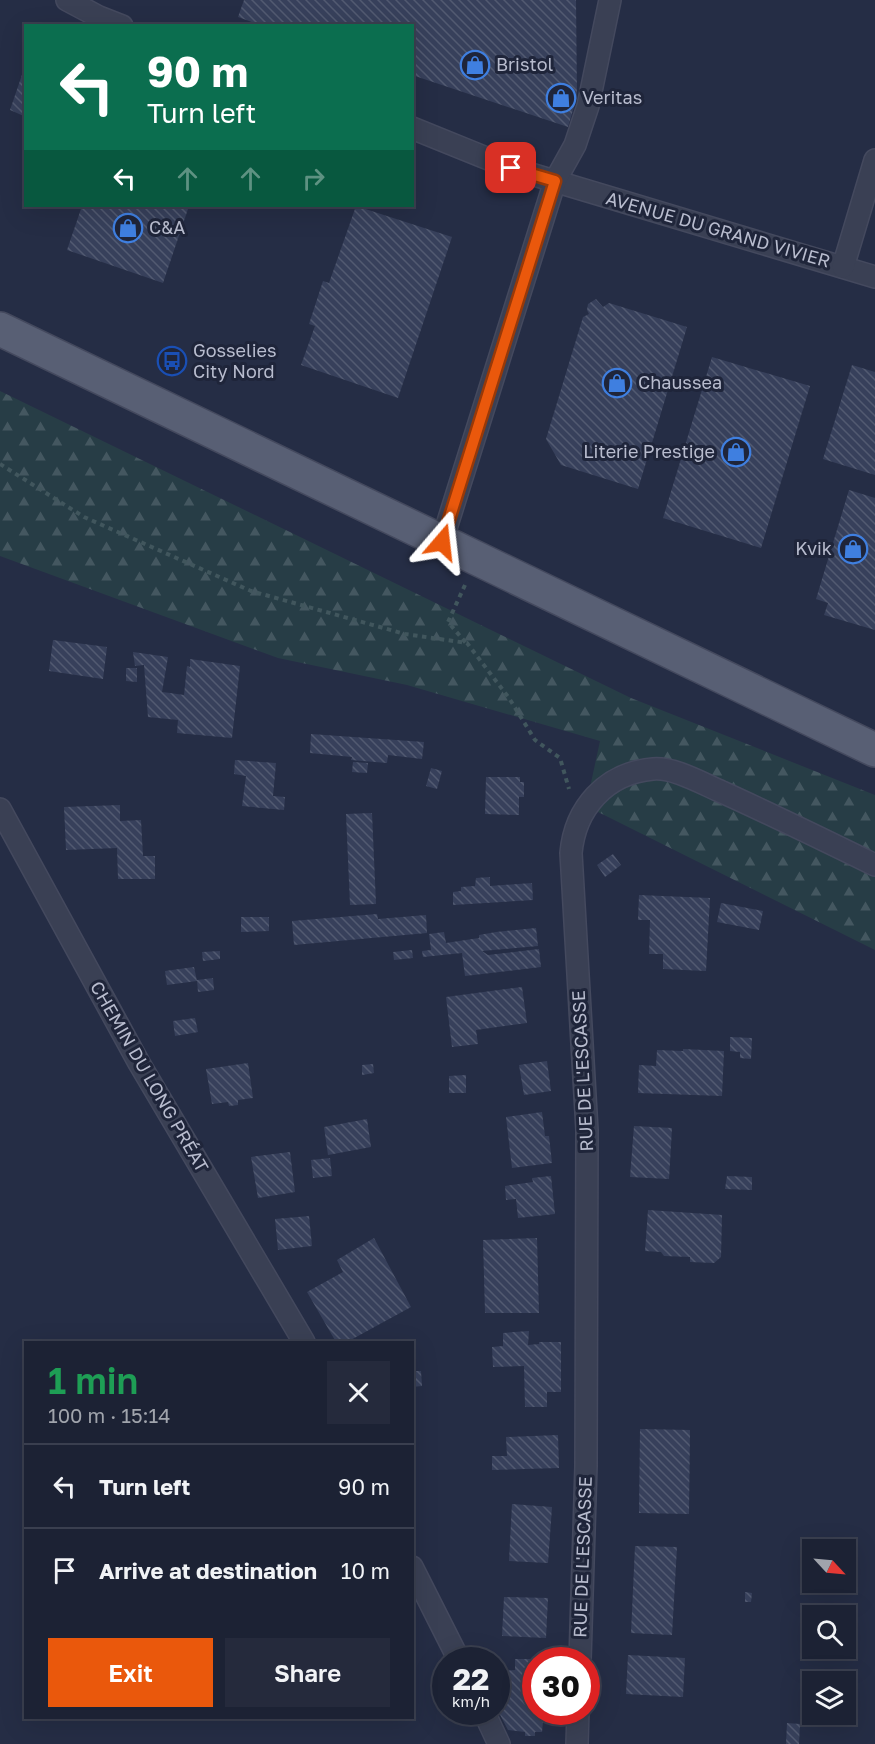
<!DOCTYPE html>
<html lang="en">
<head>
<meta charset="utf-8">
<style>
	:root { --surface:#1c2234; --page:#252a3c; --text:#f1f3f6; --muted:#a0a4ac; --line:#3a3f4f; --accent:#ea580c }
	body { margin:0; font-family:"Golos Text",sans-serif; background:var(--page); color:var(--text); height:100vh; display:flex; flex-direction:column; font-size:22px; white-space:nowrap }
	* { box-sizing:border-box; margin:0 }
	p { font-size:20px; color:var(--muted) }
	.icon { flex:none; width:33px; height:33px; fill:none; stroke:currentColor; stroke-width:2; stroke-linecap:round; stroke-linejoin:round }
	.map { position:relative; flex:1; overflow:hidden }
	.side { position:absolute; left:24px; top:1341px; width:390px; height:378px; display:flex; flex-direction:column; background:var(--surface); border-radius:0px; box-shadow:0 6px 24px #0002,0 0 0 2px var(--line) }
	.side>* { flex:none }
	.top-card { position:absolute; left:24px; top:24px; width:390px; height:183px; border-radius:0px; box-shadow:0 6px 24px #0002,0 0 0 2px var(--line); background:#0b6e4f; color:#fff; overflow:hidden }
	.needle { width:39px; rotate:116deg }
	.buttons { position:absolute; left:802px; top:1539px; display:grid; gap:12px }
	.buttons a { display:grid; place-items:center; width:54px; height:54px; border-radius:0px; background:var(--surface); box-shadow:0 6px 24px #0002,0 0 0 2px var(--line); font-size:30px }
	.speed { position:absolute; left:432px; top:1647px; display:flex; gap:12px; font-size:30px; font-weight:700; text-align:center }
	.speed>* { display:grid; place-content:center; width:78px; height:78px; border-radius:50%; background:var(--surface); box-shadow:0 6px 24px #0002,0 0 0 2px var(--line); line-height:1 }
	.speed small { font-size:15px; font-weight:400 }
	.speed .limit { border:9px solid #d22; background:#fff; color:#111 }
	.pin { position:absolute; display:grid; place-items:center; width:51px; height:51px; color:#fff; margin:-26px; border-radius:12px; box-shadow:0 3px 9px #0006 }
	.me { position:absolute; width:66px; margin:-33px; rotate:17deg; stroke-linejoin:round; filter:drop-shadow(0 0 4px #0008) }
	.turn { display:flex; align-items:center; gap:21px; height:126px; padding:0 24px; font-size:27px }
	.turn .icon { width:78px; height:78px; stroke-width:2.5 }
	.turn b { display:block; font-size:42px; line-height:51px }
	.lanes { display:flex; align-items:center; height:57px; padding:0 24px; background:#0003; justify-content:center; gap:30px; direction:ltr }
	.lanes .off { opacity:.35 }
	.round { display:grid; place-items:center; flex:none; width:63px; height:63px; border-radius:0px; background:var(--page) }
	.overview { display:flex; align-items:center; justify-content:space-between; height:102px; padding:0 24px }
	h1 { font-size:36px; font-weight:600; line-height:45px; color:#1e9e55 }
	.button { display:flex; gap:12px; margin-top:auto; padding:12px 24px }
	.button a { flex:1; height:69px; border-radius:0px; background:var(--accent); color:#fff; font-size:24px; font-weight:600; line-height:69px; text-align:center }
	.button a+a { background:var(--page); color:var(--text) }
	ul { padding:0; list-style:none }
	li { display:flex; align-items:center; gap:18px; height:84px; padding:0 24px; border-top:2px solid var(--line) }
	li div { flex:1 }
	li b { display:block; font-size:22px }
	li em { font-style:normal }
	.map>svg:first-child { display:block }
	.forest { fill:url(#forest-firs) }
	.building { fill:url(#building-back-hatch) }
	.lines { fill:none; stroke-linecap:round; stroke-linejoin:round }
	.minor-casing { stroke:#44495e; stroke-width:24 }
	.primary-casing { stroke:#44495e; stroke-width:36 }
	.path { stroke:#41565d; stroke-width:4; stroke-dasharray:4.5 4.5; stroke-linecap:butt }
	.minor { stroke:#3a4054; stroke-width:21 }
	.primary { stroke:#585f74; stroke-width:33 }
	.route-casing { stroke:#983908; stroke-width:15 }
	.route { stroke:#ea580c; stroke-width:10 }
	.labels { text-anchor:middle; stroke-width:6; stroke-linejoin:round; paint-order:stroke }
	.poi-label { font-size:18px; fill:#b8bcce; stroke:#1f253a; text-anchor:start }
	.street-label { font-size:18px; fill:#b8bcce; stroke:#1f253a }
</style>
</head>
<body>
<div class="map">
<svg width="875" height="1744" viewBox="0 0 875 1744">
	<defs>
		<pattern id="forest-firs" width="22" height="20" patternUnits="userSpaceOnUse" patternTransform="scale(1.5)"><rect width="22" height="20" fill="#273d46"/><path d="M5 1l3.5 6h-7zM16 11l3.5 6h-7z" fill="#445760"/></pattern>
		<pattern id="building-back-hatch" width="6" height="6" patternUnits="userSpaceOnUse" patternTransform="scale(1.5)"><rect width="6" height="6" fill="#37405b"/><path d="M-1 5l2 2M0 0l6 6M5-1l2 2" fill="none" stroke="#525a71"/></pattern>
	</defs>
	<rect width="100%" height="100%" fill="#252d45"/>
	<!-- forest -->
	<polygon class="forest" points="0,391 631,698 875,795 875,950 586,806 600,741 407,685 278,658 0,556"/>
	<!-- building -->
	<g class="building">
		<polygon points="244,0 576,0 577,97 568,127 412,75 412,26 263,26 238,17"/>
		<polygon points="25,66 26,66 26,117 10,110"/>
		<polygon points="82,206 189,206 163,283 67,250"/>
		<polygon points="356,206 452,237 398,398 301,365 315,326 309,324 323,281 329,283"/>
		<polygon points="596,299 603,307 609,303 687,327 638,489 561,465 546,439 583,317 589,314 587,310 588,304"/>
		<polygon points="712,357 810,386 761,548 663,518"/>
		<polygon points="852,365 875,372 875,475 823,459"/>
		<polygon points="849,490 875,498 875,630 824,615 828,603 816,599"/>
		<polygon points="53,640 107,647 103,679 49,671"/>
		<polygon points="133,652 168,657 162,692 170,693 184,695 187,666 190,667 190,659 240,666 232,738 177,733 178,720 148,717 144,665 135,666"/>
		<polygon points="126,668 137,668 137,682 126,681"/>
		<polygon points="311,734 424,742 422,759 388,755 387,763 351,760 352,757 310,753"/>
		<polygon points="235,760 276,763 273,796 285,797 284,810 242,806 246,776 234,774"/>
		<polygon points="353,762 368,763 367,773 352,772"/>
		<polygon points="431,768 442,771 437,789 426,786"/>
		<polygon points="486,777 520,777 520,782 524,782 524,797 519,797 519,815 485,814"/>
		<polygon points="120,805 120,821 141,820 143,856 155,856 155,879 118,879 117,848 66,850 64,807"/>
		<polygon points="372,813 376,904 350,905 346,814"/>
		<polygon points="613,854 621,865 605,877 597,865"/>
		<polygon points="490,877 490,886 532,883 533,900 453,905 453,892 461,891 461,887 475,886 476,878"/>
		<polygon points="639,895 710,898 706,971 663,969 663,954 649,954 650,920 638,920"/>
		<polygon points="721,903 763,911 759,930 717,922"/>
		<polygon points="377,914 378,919 426,915 427,933 294,945 292,921"/>
		<polygon points="241,917 269,917 269,931 241,932"/>
		<polygon points="536,928 538,946 482,951 488,955 539,949 541,967 465,976 462,953 423,957 422,951 431,950 429,934 444,932 446,943 479,938 479,935 496,932"/>
		<polygon points="412,950 413,958 394,960 393,952"/>
		<polygon points="220,951 220,959 203,961 202,952"/>
		<polygon points="194,967 197,981 167,985 165,971"/>
		<polygon points="213,978 214,990 198,992 197,980"/>
		<polygon points="522,987 527,1023 476,1030 478,1044 452,1047 446,997"/>
		<polygon points="195,1018 198,1032 175,1036 173,1021"/>
		<polygon points="730,1037 752,1038 751,1059 740,1058 740,1052 730,1051"/>
		<polygon points="683,1049 724,1051 722,1096 638,1093 639,1065 656,1066 657,1050 683,1051"/>
		<polygon points="547,1061 551,1091 524,1095 519,1065"/>
		<polygon points="248,1063 253,1098 238,1100 238,1105 229,1106 228,1102 212,1104 206,1069"/>
		<polygon points="373,1064 374,1073 362,1075 362,1065"/>
		<polygon points="466,1075 466,1093 449,1093 449,1076"/>
		<polygon points="542,1112 545,1136 549,1136 552,1163 512,1168 506,1117"/>
		<polygon points="367,1119 371,1147 328,1155 324,1127"/>
		<polygon points="634,1126 672,1128 669,1179 630,1177"/>
		<polygon points="290,1152 295,1192 258,1198 251,1157"/>
		<polygon points="330,1158 332,1176 313,1178 311,1160"/>
		<polygon points="551,1176 555,1214 518,1218 516,1199 506,1200 505,1186 533,1182 532,1178"/>
		<polygon points="727,1176 752,1177 752,1190 725,1189"/>
		<polygon points="648,1210 722,1215 721,1257 714,1263 690,1262 690,1257 664,1256 661,1252 645,1251"/>
		<polygon points="309,1216 312,1246 278,1250 275,1219"/>
		<polygon points="374,1238 411,1307 347,1342 336,1342 307,1292 343,1272 337,1260"/>
		<polygon points="537,1238 539,1313 485,1313 483,1240"/>
		<polygon points="529,1331 528,1345 539,1344 539,1342 561,1342 561,1392 547,1392 547,1407 525,1407 524,1366 493,1367 492,1347 503,1346 503,1333"/>
		<polygon points="412,1371 421,1371 422,1386 412,1387"/>
		<polygon points="640,1429 690,1430 689,1514 639,1513"/>
		<polygon points="558,1435 559,1468 492,1470 492,1456 507,1456 506,1437"/>
		<polygon points="512,1504 552,1507 548,1563 509,1561"/>
		<polygon points="635,1546 677,1547 672,1635 631,1633"/>
		<polygon points="745,1592 752,1593 751,1602 745,1602"/>
		<polygon points="504,1597 548,1598 546,1638 502,1636"/>
		<polygon points="628,1655 685,1658 683,1697 626,1694"/>
		<polygon points="515,1659 536,1659 536,1712 544,1712 542,1732 535,1732 535,1736 525,1736 525,1732 508,1730 496,1707 496,1693 502,1693 503,1671 515,1670"/>
		<polygon points="787,1723 800,1724 799,1744 786,1744"/>
	</g>
	<g class="lines">
		<!-- minor casing -->
		<g class="minor-casing">
			<g id="minor">
				<polyline points="67,0 99,17 122,26"/>
				<polyline points="412,128 511,168 875,277"/>
				<polyline points="843,267 875,160"/>
				<polyline points="442,541 555,181 575,145 588,106 610,0"/>
				<polyline points="0,809 139,1063 304,1342"/>
				<polyline points="412,1567 459,1660"/>
				<path d="M580,1660l6,-194 1,-336 -16,-277c4,-44 34,-80 82,-84 21,-2 50,15 69,23 51,23 102,48 153,73"/>
				<polyline points="484,1712 499,1744"/>
				<polyline points="577,1744 578,1712"/>
			</g>
		</g>
		<!-- primary casing -->
		<g class="primary-casing">
			<polyline id="primary" points="0,329 875,750"/>
		</g>
		<!-- path -->
		<g class="path">
			<polyline points="0,464 84,517 251,591 405,634 467,643 509,698 535,740 560,758 569,789"/>
			<polyline points="465,585 448,622 466,643"/>
		</g>
		<!-- minor -->
		<use href="#minor" class="minor"/>
		<!-- primary -->
		<use href="#primary" class="primary"/>
	</g>
	<g class="lines">
		<!-- route casing -->
		<g class="route-casing">
			<polyline id="route" points="442,542 555,181 511,168"/>
		</g>
		<!-- route -->
		<use href="#route" class="route"/>
	</g>
	<!-- icons -->
	<defs>
		<g id="shop-ring" transform="scale(1.5)"><circle r="9.5" fill="#1f253a" stroke="#3f7fe0" stroke-width="1.5"/><path d="M-5-2.5h2.3a2.7 3.5 0 0 1 5.4 0H5L5.5 6h-11ZM-1.5-2.5h3a1.5 2.3 0 0 0-3 0Z" fill="#3f7fe0"/></g>
		<g id="bus-ring" transform="scale(1.5)"><circle r="9.5" fill="#1f253a" stroke="#1a4fb4" stroke-width="1.5"/><path d="M-5-6H5V4H4V6H2V4H-2V6H-4V4H-5ZM-3.5-4V0h7V-4ZM-3.5 1.2v1.5H-2V1.2ZM2 1.2v1.5H3.5V1.2Z" fill="#1a4fb4"/></g>
	</defs>
	<g fill-rule="evenodd">
		<use href="#shop-ring" x="475" y="65"/>
		<use href="#shop-ring" x="561" y="98"/>
		<use href="#shop-ring" x="128" y="228"/>
		<use href="#bus-ring" x="172" y="361"/>
		<use href="#shop-ring" x="617" y="383"/>
		<use href="#shop-ring" x="736" y="452"/>
		<use href="#shop-ring" x="853" y="549"/>
	</g>
	<g class="labels">
		<!-- poi labels -->
		<g class="poi-label">
			<text x="496" y="71">Bristol</text>
			<text x="582" y="104">Veritas</text>
			<text x="149" y="234">C&amp;A</text>
			<text x="193" y="357">Gosselies<tspan x="193" dy="21">City Nord</tspan></text>
			<text x="638" y="389">Chaussea</text>
			<text x="715" y="458" text-anchor="end">Literie Prestige</text>
			<text x="832" y="555" text-anchor="end">Kvik</text>
		</g>
		<!-- street labels -->
		<g class="street-label">
			<text transform="translate(718 230) rotate(16)" y="6">AVENUE DU GRAND VIVIER</text>
			<text transform="translate(583 1071) rotate(-93)" y="6">RUE DE L'ESCASSE</text>
			<text transform="translate(149 1077) rotate(60)" y="6">CHEMIN DU LONG PRÉAT</text>
			<text transform="translate(583 1557) rotate(-88)" y="6">RUE DE L'ESCASSE</text>
		</g>
	</g>
</svg>
<div class="buttons">
<a><svg class="needle" viewBox="-14 -14 28 28"><path d="M0-13l5 13h-10z" fill="#e53935"/><path d="M0 13l5-13h-10z" fill="#a0a4ac"/></svg></a>
<a><svg class="icon" aria-label="search" viewBox="0 0 24 24"><circle cx="10" cy="10" r="6"/><path d="M15 15l6 6"/></svg></a>
<a><svg class="icon" aria-label="layers" viewBox="0 0 24 24"><path d="M12 4l9 5-9 5-9-5zM3 14l9 5 9-5"/></svg></a>
</div>
<div class="speed"><div>22<small>km/h</small></div><div class="limit">30</div></div>
<div class="pin" style="left:511px;top:168px;background:#d93025"><svg class="icon" aria-label="arrive" viewBox="0 0 24 24"><path d="M6 21V4h12l-3 4 3 4H6"/></svg></div>
<svg class="me" style="left:442px;top:542px" viewBox="-20 -20 40 40"><path d="M0-17L14 15 0 8-14 15z" fill="#ea580c" stroke="#fff" stroke-width="4"/></svg>
<div class="top-card">
<div class="turn"><svg class="icon" aria-label="left" viewBox="0 0 24 24"><path d="M17 20v-9H6M10 6l-5 5 5 5"/></svg><div><b>90 m</b>Turn left</div></div>
<div class="lanes"><svg class="icon" aria-label="left" viewBox="0 0 24 24"><path d="M17 20v-9H6M10 6l-5 5 5 5"/></svg><svg class="icon off" aria-label="ahead" viewBox="0 0 24 24"><path d="M12 20V5M6 11l6-6 6 6"/></svg><svg class="icon off" aria-label="ahead" viewBox="0 0 24 24"><path d="M12 20V5M6 11l6-6 6 6"/></svg><svg class="icon off" aria-label="right" viewBox="0 0 24 24"><path d="M7 20v-9h11M14 6l5 5-5 5"/></svg></div>
</div>
<section class="side">
<div class="overview"><div><h1>1 min</h1><p>100 m · 15:14</p></div><a class="round"><svg class="icon" aria-label="close" viewBox="0 0 24 24"><path d="M6 6l12 12M18 6L6 18"/></svg></a></div>
<ul>
<li><svg class="icon" aria-label="left" viewBox="0 0 24 24"><path d="M17 20v-9H6M10 6l-5 5 5 5"/></svg><div><b>Turn left</b></div><em>90 m</em></li>
<li><svg class="icon" aria-label="arrive" viewBox="0 0 24 24"><path d="M6 21V4h12l-3 4 3 4H6"/></svg><div><b>Arrive at destination</b></div><em>10 m</em></li>
</ul>
<div class="button"><a>Exit</a><a>Share</a></div>
</section>
</div>
</body>
</html>
